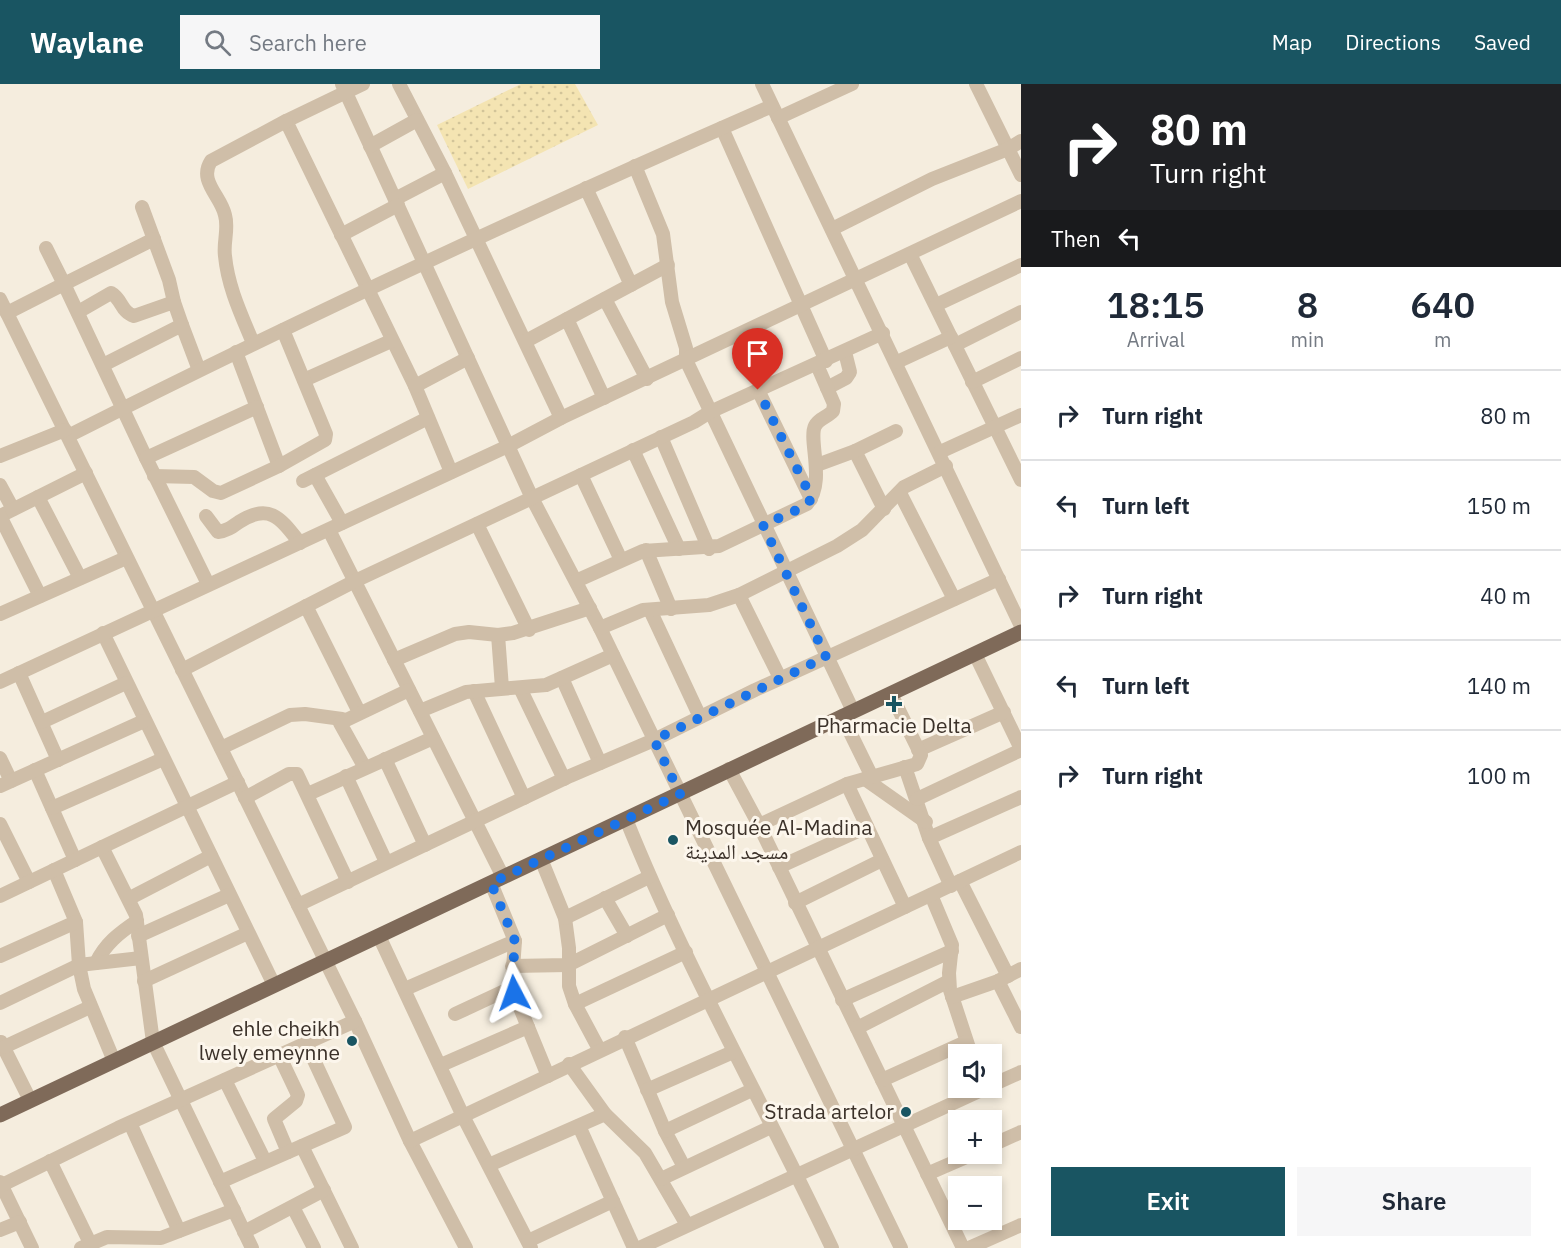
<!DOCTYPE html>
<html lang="en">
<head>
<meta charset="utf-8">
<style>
	:root { --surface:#fff; --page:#f6f6f7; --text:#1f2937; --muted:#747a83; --line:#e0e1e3; --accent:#195562 }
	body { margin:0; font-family:"IBM Plex Sans","Noto Naskh Arabic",sans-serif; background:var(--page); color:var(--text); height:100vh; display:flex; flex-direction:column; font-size:22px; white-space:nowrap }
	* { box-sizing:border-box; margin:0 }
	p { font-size:20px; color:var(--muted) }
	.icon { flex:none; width:33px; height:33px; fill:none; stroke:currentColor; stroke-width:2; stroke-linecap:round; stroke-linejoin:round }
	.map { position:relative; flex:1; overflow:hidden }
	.side { display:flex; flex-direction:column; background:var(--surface); width:540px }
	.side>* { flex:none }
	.top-card { background:#202124; color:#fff; overflow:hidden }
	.buttons { position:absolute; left:948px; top:960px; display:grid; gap:12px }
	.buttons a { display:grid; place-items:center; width:54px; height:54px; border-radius:0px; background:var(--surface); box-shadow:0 3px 9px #0003; font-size:30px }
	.pin { position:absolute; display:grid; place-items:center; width:51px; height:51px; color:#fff; margin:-62px -26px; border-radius:50% 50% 50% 0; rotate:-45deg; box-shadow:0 0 6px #0007 }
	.pin .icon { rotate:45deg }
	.me { position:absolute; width:66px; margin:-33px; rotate:356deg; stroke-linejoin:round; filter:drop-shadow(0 0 4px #0008) }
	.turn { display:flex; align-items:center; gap:21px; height:126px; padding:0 30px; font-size:27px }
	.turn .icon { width:78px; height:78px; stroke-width:2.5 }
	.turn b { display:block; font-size:42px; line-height:51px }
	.then { display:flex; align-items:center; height:57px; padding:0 30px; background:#0003; gap:12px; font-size:22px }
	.eta { display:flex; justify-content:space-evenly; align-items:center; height:102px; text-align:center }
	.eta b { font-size:36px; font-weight:600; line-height:42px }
	.button { display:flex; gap:12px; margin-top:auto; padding:12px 30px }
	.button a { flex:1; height:69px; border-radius:0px; background:var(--accent); color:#fff; font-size:24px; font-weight:600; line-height:69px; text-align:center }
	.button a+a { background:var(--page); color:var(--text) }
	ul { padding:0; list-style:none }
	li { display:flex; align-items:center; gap:18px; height:90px; padding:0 30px; border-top:2px solid var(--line) }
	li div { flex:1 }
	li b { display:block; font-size:22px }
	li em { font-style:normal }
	header { display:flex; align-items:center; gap:36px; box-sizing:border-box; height:84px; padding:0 30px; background:var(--accent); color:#fff }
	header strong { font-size:28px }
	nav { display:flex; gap:33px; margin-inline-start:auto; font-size:21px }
	.search { width:420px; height:54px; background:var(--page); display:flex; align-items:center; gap:15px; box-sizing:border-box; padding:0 21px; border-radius:0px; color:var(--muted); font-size:22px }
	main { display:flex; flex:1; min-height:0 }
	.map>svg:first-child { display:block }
	.sand { fill:url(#sand-dots) }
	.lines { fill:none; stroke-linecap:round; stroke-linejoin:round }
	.minor { stroke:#cfbea8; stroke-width:14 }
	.major { stroke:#7f6a59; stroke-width:15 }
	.route { stroke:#1a73e8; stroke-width:10; stroke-dasharray:0 18 }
	.poi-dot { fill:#195562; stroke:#fcf6ec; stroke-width:2 }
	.labels { text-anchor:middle; stroke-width:6; stroke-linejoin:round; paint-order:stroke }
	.poi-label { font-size:21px; fill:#3b3129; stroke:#fcf6ec; text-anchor:end }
</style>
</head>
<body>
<header>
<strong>Waylane</strong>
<div class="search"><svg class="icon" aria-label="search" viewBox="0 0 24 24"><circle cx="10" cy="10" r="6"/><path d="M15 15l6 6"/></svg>Search here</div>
<nav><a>Map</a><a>Directions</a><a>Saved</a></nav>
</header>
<main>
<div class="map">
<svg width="1021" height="1164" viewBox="0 0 1021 1164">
	<defs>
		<pattern id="sand-dots" width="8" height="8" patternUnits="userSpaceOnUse" patternTransform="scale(1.5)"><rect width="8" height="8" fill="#f4e4b2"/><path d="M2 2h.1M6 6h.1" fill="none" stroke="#d2c499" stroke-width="1.8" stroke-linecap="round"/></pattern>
	</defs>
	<rect width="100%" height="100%" fill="#f5edde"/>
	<!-- sand -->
	<polygon class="sand" points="521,0 575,0 598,41 468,105 437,41"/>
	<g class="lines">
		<!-- minor -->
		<g class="minor">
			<polyline points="342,0 532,414 600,544 901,1164"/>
			<polyline points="363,0 286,37 415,302 451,388"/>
			<polyline points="399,0 445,89 561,334"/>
			<polyline points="762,0 1021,542"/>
			<polyline points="976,0 1021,91"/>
			<polyline points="778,34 852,0"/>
			<polyline points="722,44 826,277"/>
			<polyline points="370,62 417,36"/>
			<polyline points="635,82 663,150 672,218 686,264 686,276 853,627"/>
			<polyline points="586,104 631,201"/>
			<polyline points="395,115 445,89"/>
			<polyline points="142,123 169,196 174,218"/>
			<polyline points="832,145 932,95 1008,65 1021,57"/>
			<polyline points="341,151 398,121"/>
			<polyline points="46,164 64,200 154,155"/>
			<polyline points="910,170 1021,396"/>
			<polyline points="0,215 355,937 410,1057 466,1164"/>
			<polyline points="605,215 647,295"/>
			<polyline points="936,221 1021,181"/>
			<path d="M78,228l33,-19c11,6 10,19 23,23l40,-14 8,23"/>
			<polyline points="7,229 64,200 146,374 208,500"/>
			<polyline points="567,235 604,314"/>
			<polyline points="526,257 668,181"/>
			<path d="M253,259c-12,-29 -25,-56 -28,-87 -2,-14 4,-27 0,-41 -4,-19 -27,-34 -14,-54l75,-40"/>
			<polyline points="955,261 1021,228"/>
			<polyline points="236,268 279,382"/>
			<polyline points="897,278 951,253"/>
			<polyline points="103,281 182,241 199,286"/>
			<polyline points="304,296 391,257"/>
			<polyline points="972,298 1021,274"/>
			<polyline points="415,302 468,274"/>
			<polyline points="827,304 846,294 850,288 845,268"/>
			<polyline points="758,306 811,415"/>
			<path d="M68,352c231,-117 466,-226 704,-330"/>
			<polyline points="661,353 709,465"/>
			<polyline points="633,366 679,465"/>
			<polyline points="855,367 884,425"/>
			<polyline points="940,368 1021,331"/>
			<polyline points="0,372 65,346"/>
			<polyline points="146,374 257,323"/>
			<polyline points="817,381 855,367 896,347"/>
			<polyline points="315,391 342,439"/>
			<polyline points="581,391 621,476"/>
			<polyline points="154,392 194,393 213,407 221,409 279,382 325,356 326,350 283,246"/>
			<polyline points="303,397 428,334"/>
			<polyline points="0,401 13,425"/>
			<polyline points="900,409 954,515"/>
			<polyline points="38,413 80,494"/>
			<polyline points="0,432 86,389"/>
			<polyline points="0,432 40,512"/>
			<path d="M206,432l12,16c9,-1 14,-5 21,-10 31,-20 42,-3 61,21"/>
			<polyline points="477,440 529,546"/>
			<polyline points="329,446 503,793"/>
			<polyline points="646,466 671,525"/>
			<path d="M576,497l67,-30 76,-5 88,-42c19,-22 1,-64 8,-78 4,-8 13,-9 18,-15l1,-7 -17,-39"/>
			<polyline points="739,511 780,594"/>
			<polyline points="306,522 359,628"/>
			<polyline points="650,526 700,633"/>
			<polyline points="0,530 126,474"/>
			<polyline points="600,544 643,526 709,521 739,511 837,462 862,446 904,403 946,382"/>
			<polyline points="103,549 274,901"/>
			<polyline points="498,551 502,604"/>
			<polyline points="975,570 1021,665"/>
			<polyline points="394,576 455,550 469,548 498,551 513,549 590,524"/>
			<polyline points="182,586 355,497 694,338 710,328 883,249"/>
			<polyline points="19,589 58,676"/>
			<polyline points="562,594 600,679"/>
			<polyline points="0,598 508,362 561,334 1021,117"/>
			<polyline points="520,604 564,695"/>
			<polyline points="474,607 524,714"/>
			<polyline points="420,627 466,608 546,601 613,571"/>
			<polyline points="842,632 872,693"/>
			<polyline points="42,638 126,599"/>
			<polyline points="221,664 290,631 305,630 342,635"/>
			<polyline points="918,666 1004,628"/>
			<polyline points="0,674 11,697"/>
			<polyline points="385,675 425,761"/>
			<polyline points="905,683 929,754 951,802"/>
			<polyline points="365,684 340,639 409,606"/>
			<polyline points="729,685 759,741 963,1164"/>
			<polyline points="35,686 75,776"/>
			<polyline points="346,692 386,778"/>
			<polyline points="865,695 926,738"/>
			<polyline points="847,700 905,823"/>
			<polyline points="0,702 144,637"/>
			<polyline points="308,710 433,654"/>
			<polyline points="245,714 289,690 297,690 348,798"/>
			<polyline points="917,715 1021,666"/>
			<polyline points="52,724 163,675"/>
			<path d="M626,735c59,147 138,285 206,429"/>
			<polyline points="0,740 29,798"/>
			<polyline points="759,741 847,700 917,680 921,671 891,610"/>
			<polyline points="929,754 1021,713"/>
			<polyline points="102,763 136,831 153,958 252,1164"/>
			<polyline points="541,775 565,834 569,864 569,902 575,920 599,965"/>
			<polyline points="779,783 867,743"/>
			<polyline points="54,786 76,838 79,881 84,905 114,977"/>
			<polyline points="960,797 1008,892"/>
			<polyline points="491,799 515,857 512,898 514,909 548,992"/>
			<polyline points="931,811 952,861 949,889 950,906 971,970"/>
			<polyline points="0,812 238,698"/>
			<polyline points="130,814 211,772"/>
			<polyline points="605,814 627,852"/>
			<polyline points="795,819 882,776"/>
			<polyline points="298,821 570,692 654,656 755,606 999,495"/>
			<polyline points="565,834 649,793"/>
			<polyline points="138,852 229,811"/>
			<polyline points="379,852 463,1032 531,1164"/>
			<polyline points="0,872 76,838"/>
			<path d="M96,879c9,-19 23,-30 41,-42"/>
			<polyline points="512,882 568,881 668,831"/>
			<polyline points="144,897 248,849"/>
			<polyline points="998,897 1021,943"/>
			<polyline points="405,905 515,857"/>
			<polyline points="952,913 998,897 1021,885"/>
			<polyline points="842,916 952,867"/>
			<polyline points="0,919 79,881 141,874"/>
			<polyline points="575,920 686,868"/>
			<polyline points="455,930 513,903"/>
			<polyline points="857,944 949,897"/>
			<polyline points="625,953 665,1047 684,1083"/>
			<polyline points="1,958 30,1016"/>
			<polyline points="4,963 90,923"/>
			<polyline points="279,971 298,1011 296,1017 274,1035 288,1068"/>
			<polyline points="569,980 605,1030 645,1069 687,1141"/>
			<polyline points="441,981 528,943"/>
			<polyline points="225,996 265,1077"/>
			<polyline points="882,996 966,958"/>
			<polyline points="992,1001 1021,988"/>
			<polyline points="647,1006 733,968"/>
			<polyline points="130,1039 179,1147"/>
			<polyline points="579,1042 634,1164"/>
			<polyline points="665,1047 752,1006"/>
			<polyline points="410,1057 1021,768"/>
			<polyline points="992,1061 1021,1048"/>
			<polyline points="302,1062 352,1164"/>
			<polyline points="50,1077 90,1159"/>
			<polyline points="489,1081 605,1030"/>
			<polyline points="927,1090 973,1070"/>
			<polyline points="661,1095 771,1043"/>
			<polyline points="0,1098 32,1164"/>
			<polyline points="220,1098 345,1043 306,959"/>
			<polyline points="2,1101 118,1044 355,937"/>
			<polyline points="293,1123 314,1164"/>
			<polyline points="0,1146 20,1138"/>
			<polyline points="244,1148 324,1106"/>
			<polyline points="528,1157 613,1117"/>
			<polyline points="81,1164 107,1153 161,1154 234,1126"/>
			<polyline points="639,1164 986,1004"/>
			<polyline points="969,1164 1021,1141"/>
		</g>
		<!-- major -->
		<polyline class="major" points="0,1031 1021,548"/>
	</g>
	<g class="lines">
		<!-- route -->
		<polyline class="route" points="514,909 512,898 515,857 491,799 680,710 654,656 826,573 763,441 799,425 812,415 758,306"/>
	</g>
	<!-- markers -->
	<g class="poi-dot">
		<path d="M891 611h6v6h6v6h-6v6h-6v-6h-6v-6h6z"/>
		<circle cx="673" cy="756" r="6"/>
		<circle cx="352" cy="957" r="6"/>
		<circle cx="906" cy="1028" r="6"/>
	</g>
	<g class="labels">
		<!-- poi labels -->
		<g class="poi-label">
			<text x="894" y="649" text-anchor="middle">Pharmacie Delta</text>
			<text x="685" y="751" text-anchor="start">Mosquée Al-Madina<tspan x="685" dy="24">مسجد المدينة</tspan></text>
			<text x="340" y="952">ehle cheikh<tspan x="340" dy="24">lwely emeynne</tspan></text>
			<text x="894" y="1035">Strada artelor</text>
		</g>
	</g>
</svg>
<div class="buttons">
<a><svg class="icon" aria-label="sound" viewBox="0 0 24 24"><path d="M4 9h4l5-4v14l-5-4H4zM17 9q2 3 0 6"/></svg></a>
<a>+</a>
<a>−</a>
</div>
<div class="pin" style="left:758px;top:306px;background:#d93025"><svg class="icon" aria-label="arrive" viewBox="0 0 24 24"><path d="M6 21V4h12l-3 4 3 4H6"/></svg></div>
<svg class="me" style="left:514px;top:909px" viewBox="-20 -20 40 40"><path d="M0-17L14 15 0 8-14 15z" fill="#1a73e8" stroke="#fff" stroke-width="4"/></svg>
</div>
<section class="side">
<div class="top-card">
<div class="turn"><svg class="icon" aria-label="right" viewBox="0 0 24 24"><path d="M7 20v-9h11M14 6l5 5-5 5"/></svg><div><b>80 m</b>Turn right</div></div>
<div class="then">Then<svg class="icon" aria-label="left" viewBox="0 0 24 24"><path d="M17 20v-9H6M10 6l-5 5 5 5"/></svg></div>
</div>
<div class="eta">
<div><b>18:15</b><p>Arrival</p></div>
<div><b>8</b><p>min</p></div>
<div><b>640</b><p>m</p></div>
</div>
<ul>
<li><svg class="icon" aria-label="right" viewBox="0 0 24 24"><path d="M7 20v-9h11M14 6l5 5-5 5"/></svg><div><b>Turn right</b></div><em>80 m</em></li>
<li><svg class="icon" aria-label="left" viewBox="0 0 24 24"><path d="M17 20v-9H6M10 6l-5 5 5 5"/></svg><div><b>Turn left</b></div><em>150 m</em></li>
<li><svg class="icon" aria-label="right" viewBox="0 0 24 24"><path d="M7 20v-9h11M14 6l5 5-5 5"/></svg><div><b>Turn right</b></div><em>40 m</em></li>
<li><svg class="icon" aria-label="left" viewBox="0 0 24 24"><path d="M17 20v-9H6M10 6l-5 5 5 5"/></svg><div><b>Turn left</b></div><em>140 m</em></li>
<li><svg class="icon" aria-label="right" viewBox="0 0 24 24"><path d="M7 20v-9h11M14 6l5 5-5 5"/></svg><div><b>Turn right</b></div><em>100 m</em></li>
</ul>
<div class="button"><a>Exit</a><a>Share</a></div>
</section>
</main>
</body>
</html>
